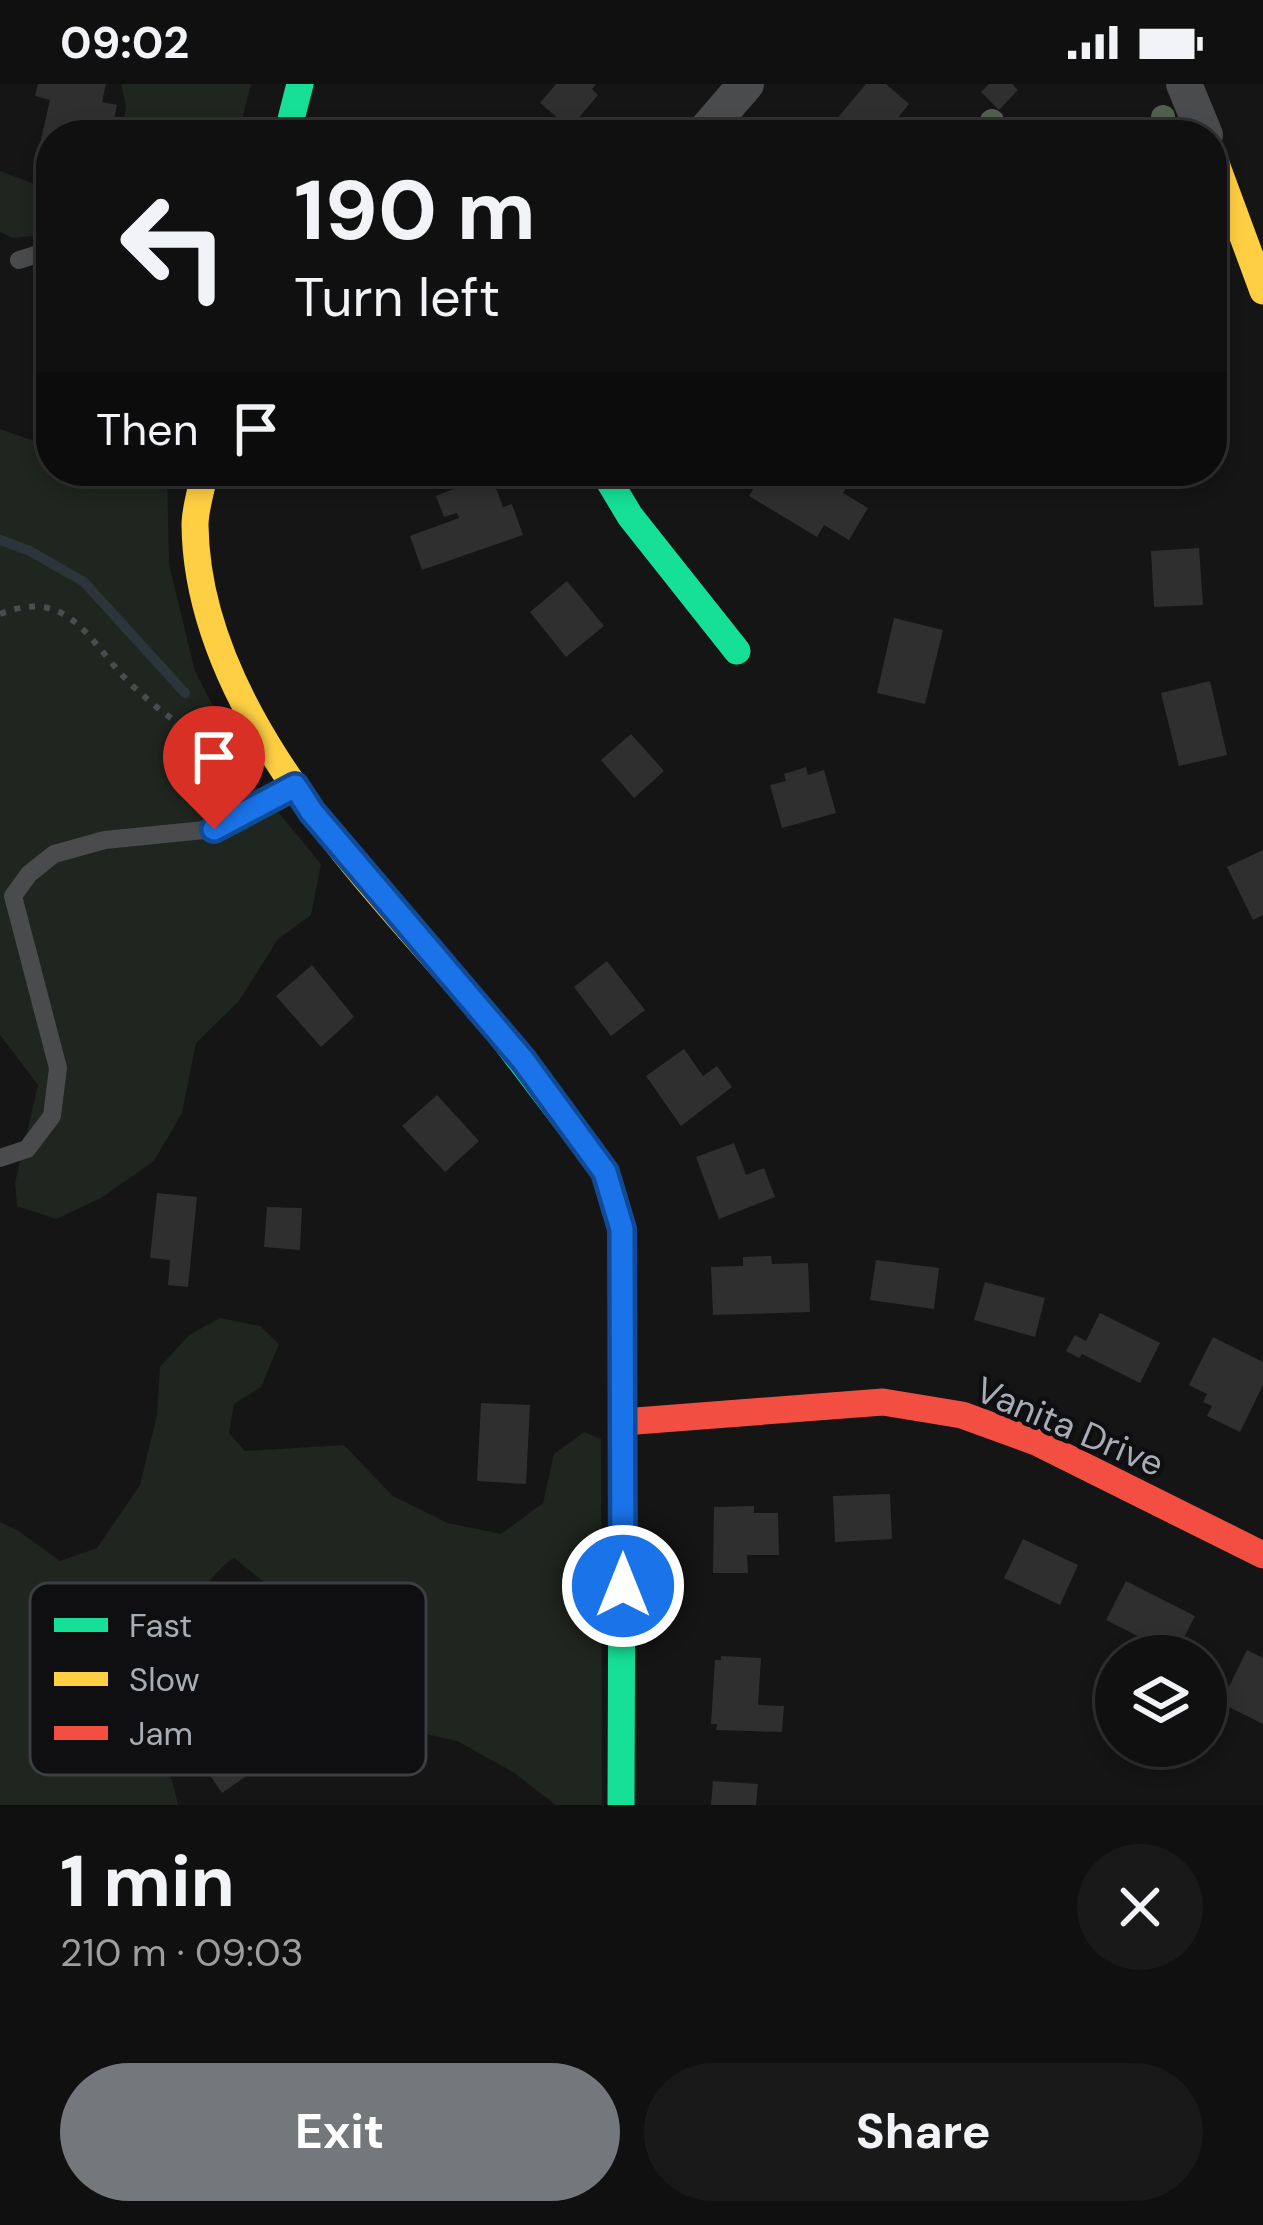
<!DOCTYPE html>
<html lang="en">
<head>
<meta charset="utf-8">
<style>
	:root { --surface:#101010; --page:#191919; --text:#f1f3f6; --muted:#9c9d9f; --line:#303030; --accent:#74787d }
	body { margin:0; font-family:"DM Sans",sans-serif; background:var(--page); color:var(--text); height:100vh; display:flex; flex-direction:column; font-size:45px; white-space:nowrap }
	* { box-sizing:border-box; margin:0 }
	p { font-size:39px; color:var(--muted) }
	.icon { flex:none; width:66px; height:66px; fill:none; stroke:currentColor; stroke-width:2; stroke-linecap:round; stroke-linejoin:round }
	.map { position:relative; height:1721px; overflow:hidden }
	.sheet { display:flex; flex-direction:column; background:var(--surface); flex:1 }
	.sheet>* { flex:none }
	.hud { position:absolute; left:36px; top:36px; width:1191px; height:366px; border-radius:48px; box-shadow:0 6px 18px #0003,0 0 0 3px var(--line); background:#101010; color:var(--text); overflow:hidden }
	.controls { position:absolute; left:1095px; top:1551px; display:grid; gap:24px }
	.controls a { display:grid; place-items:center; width:132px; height:132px; border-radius:50%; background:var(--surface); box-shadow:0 6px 18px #0003,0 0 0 3px var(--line); font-size:60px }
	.pin { position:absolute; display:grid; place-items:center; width:102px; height:102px; color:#fff; margin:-123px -51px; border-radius:50% 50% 50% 0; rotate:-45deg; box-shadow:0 0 12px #0007 }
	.pin .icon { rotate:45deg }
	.me { position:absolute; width:132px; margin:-66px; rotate:0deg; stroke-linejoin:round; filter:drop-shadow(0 0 9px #0008) }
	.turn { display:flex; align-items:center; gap:42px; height:252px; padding:0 60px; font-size:54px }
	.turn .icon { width:156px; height:156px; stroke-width:2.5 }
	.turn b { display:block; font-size:84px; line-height:102px }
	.then { display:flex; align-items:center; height:114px; padding:0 60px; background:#0003; gap:24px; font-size:45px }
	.round { display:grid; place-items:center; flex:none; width:126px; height:126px; border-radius:63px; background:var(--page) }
	.head { display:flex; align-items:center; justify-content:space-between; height:204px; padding:0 60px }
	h1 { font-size:72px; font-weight:700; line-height:90px }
	.action { display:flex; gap:24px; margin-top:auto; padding:24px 60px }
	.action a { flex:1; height:138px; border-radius:72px; background:var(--accent); color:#fff; font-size:48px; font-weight:700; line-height:138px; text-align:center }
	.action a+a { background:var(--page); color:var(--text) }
	.status { display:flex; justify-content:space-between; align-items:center; height:84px; padding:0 60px; background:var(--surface); direction:ltr }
	.status svg { height:33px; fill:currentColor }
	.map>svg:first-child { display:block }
	.green { fill:#1f251f }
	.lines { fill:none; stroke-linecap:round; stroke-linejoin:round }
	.stream { stroke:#2c3539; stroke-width:10 }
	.building { fill:#2f2f30 }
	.path { stroke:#4b4c4f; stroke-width:6; stroke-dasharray:6 9; stroke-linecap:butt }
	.lane { stroke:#494b4d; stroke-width:18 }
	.street { stroke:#494b4d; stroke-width:36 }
	.fast { stroke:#16e098; stroke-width:27 }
	.slow { stroke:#ffcf43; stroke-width:27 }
	.jam { stroke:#f24e42; stroke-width:27 }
	.tree { fill:#51604f }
	.route-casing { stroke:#114b97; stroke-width:30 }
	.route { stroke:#1a73e8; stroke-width:21 }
	.labels { text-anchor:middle; stroke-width:9; stroke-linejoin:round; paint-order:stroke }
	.street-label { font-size:36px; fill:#a7adb5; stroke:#0f0f11 }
	.key { fill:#0f0f11; stroke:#3d3e42; stroke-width:3 }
	.key-label { font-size:33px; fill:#a7adb5 }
</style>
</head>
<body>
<div class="status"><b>09:02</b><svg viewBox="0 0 49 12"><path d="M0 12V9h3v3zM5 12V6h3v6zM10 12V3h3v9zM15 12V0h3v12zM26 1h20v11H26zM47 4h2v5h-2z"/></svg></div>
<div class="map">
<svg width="1263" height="1721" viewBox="0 0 1263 1721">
	<rect width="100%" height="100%" fill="#151515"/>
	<!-- green -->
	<g class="green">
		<polygon points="121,0 251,0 238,51 122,51 126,22"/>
		<polygon points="0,87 51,106 51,150 13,154 0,148"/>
		<polygon points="0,345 51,363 51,387 167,387 169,480 195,587 250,694 321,780 311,831 278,855 239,917 196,959 182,1029 154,1077 101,1114 56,1135 17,1122 15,1099 38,1001 0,951"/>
		<path d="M220,1234l40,8 19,18 -18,43 -27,17 -5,29 16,18 99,-6 49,51 55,27 53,11 42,-31 11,-49 30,-22 17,7 1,366h-46l-43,-33 -56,-31 -57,-13 -55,-18 -63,-28 -29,-24 3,-18 34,-37 -56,-45c-25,12 -82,107 -84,136 -1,13 24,90 28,111h-178v-283l17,8 43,31 37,-13 43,-63 17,-70 3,-48 29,-32z"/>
	</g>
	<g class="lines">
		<!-- stream -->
		<polyline class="stream" points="0,456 30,467 84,498 185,609"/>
	</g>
	<!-- building -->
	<g class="building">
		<polygon points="38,0 106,0 102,18 117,21 111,51 51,51 51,76 37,73 50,16 35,12"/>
		<polygon points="556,0 596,0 592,5 598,11 570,44 540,19"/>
		<polygon points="866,0 886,0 909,20 884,51 839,51 830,43"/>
		<polygon points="989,0 1012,0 1018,6 999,26 981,8"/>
		<polygon points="1095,36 1102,51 1058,51"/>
		<polygon points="764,387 807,387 815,392 818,387 845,387 854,392 843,409 868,424 849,456 824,441 817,453 749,412"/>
		<polygon points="1149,387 1193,387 1194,397 1150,400"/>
		<polygon points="491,390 503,423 512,420 523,451 422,486 410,452 459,434 457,429 444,433 436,412"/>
		<polygon points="1199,464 1203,521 1154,523 1151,467"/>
		<polygon points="567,497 604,542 566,573 530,528"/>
		<polygon points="894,534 943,546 925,620 877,609"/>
		<polygon points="1210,597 1227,671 1179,682 1161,609"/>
		<polygon points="631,650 664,687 634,714 601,676"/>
		<polygon points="806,683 808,691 824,686 836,729 782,744 770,701 786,697 784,690"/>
		<polygon points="1263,766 1263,831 1253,836 1227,783"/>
		<polygon points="607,877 645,926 611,952 574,903"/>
		<polygon points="312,881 354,933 321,963 276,912"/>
		<polygon points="684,965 703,992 717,982 732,1003 681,1042 646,992"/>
		<polygon points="437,1011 479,1057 445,1088 402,1042"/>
		<polygon points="734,1059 746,1091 764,1084 775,1113 719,1135 696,1073"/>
		<polygon points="157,1109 197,1113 188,1203 168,1201 170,1176 150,1174"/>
		<polygon points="267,1123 302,1124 300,1166 264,1163"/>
		<polygon points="771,1172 772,1180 808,1179 810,1228 713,1231 711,1183 743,1182 743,1173"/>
		<polygon points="876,1176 939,1184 934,1225 870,1216"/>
		<polygon points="985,1198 1045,1214 1035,1253 974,1236"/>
		<polygon points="1100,1229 1160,1259 1140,1299 1082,1270 1079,1274 1066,1267 1075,1251 1086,1257"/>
		<polygon points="1213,1253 1263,1278 1263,1301 1240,1348 1207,1332 1212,1322 1203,1318 1207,1310 1189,1301"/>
		<polygon points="481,1319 530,1321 526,1400 477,1397"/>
		<polygon points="890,1410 892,1455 835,1458 833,1412"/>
		<polygon points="754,1422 754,1429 778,1429 779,1471 747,1471 748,1489 713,1489 714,1423"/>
		<polygon points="1023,1455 1078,1481 1060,1521 1004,1494"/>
		<polygon points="1126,1497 1195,1532 1175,1571 1106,1536"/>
		<polygon points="1247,1566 1263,1574 1263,1640 1221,1619"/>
		<polygon points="721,1572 761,1574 758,1621 784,1622 782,1648 716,1646 717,1640 711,1640 715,1576 721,1576"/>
		<polygon points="227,1647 254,1687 222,1709 195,1669"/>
		<polygon points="713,1697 758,1700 756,1721 711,1721"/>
	</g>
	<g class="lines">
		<!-- path -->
		<path class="path" d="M0,530c73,-29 90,33 136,75 27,25 54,44 85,62"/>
		<!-- lane -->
		<g class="lane">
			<polyline points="19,176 51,166"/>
			<polyline points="0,1074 27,1065 52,1032 58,984 13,812 29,790 54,770 105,756 214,745 290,704"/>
		</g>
		<!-- street -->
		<g class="street">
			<polyline points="1184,0 1205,51"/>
			<polyline points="702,51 746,0"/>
		</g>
		<!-- fast -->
		<g class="fast">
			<polyline points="287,51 300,0"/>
			<polyline points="603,387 630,432 737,567"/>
			<polyline points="497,946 605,1088 623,1145 621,1721"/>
		</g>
		<!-- slow -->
		<g class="slow">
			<polyline points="1212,69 1263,207"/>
			<path d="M205,387c-3,17 -10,37 -10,54 2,194 185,366 302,505"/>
		</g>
		<!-- jam -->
		<polyline class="jam" points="623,1338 883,1318 962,1331 1036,1358 1263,1471"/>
	</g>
	<!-- trees -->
	<g class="tree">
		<circle cx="1163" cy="33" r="12"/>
		<circle cx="992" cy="37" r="12"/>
	</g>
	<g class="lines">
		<!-- route casing -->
		<g class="route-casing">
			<polyline id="route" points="214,745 295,702 312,728 523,976 605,1088 622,1145 623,1502"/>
		</g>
		<!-- route -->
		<use href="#route" class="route"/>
	</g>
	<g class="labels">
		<!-- street labels -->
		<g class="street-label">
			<text transform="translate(1070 1342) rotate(23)" y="13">Vanita Drive</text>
		</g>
	</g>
	<!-- legend -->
	<rect x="30" y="1499" width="396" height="192" rx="18" class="key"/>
	<rect x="54" y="1534" width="54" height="14" fill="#16e098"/>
	<rect x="54" y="1588" width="54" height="14" fill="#ffcf43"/>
	<rect x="54" y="1642" width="54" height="14" fill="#f24e42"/>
	<g class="key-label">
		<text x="129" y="1553">Fast</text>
		<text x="129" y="1607">Slow</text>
		<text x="129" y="1661">Jam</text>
	</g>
</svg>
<div class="controls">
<a><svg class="icon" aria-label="layers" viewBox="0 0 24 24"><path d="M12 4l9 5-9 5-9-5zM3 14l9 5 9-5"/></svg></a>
</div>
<div class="pin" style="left:214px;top:745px;background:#d93025"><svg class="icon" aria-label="arrive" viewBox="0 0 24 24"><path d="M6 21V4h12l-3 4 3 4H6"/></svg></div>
<svg class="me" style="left:623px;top:1502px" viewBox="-20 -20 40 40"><circle r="17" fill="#1a73e8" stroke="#fff" stroke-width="3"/><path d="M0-11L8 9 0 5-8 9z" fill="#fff"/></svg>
<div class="hud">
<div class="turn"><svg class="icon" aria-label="left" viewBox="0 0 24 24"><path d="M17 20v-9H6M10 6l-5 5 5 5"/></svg><div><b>190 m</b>Turn left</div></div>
<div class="then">Then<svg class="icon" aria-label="arrive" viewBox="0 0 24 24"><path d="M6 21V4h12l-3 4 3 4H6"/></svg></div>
</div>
</div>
<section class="sheet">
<div class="head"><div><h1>1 min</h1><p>210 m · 09:03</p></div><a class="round"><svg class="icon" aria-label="close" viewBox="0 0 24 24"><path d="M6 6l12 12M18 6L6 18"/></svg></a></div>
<div class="action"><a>Exit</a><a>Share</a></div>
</section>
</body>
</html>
